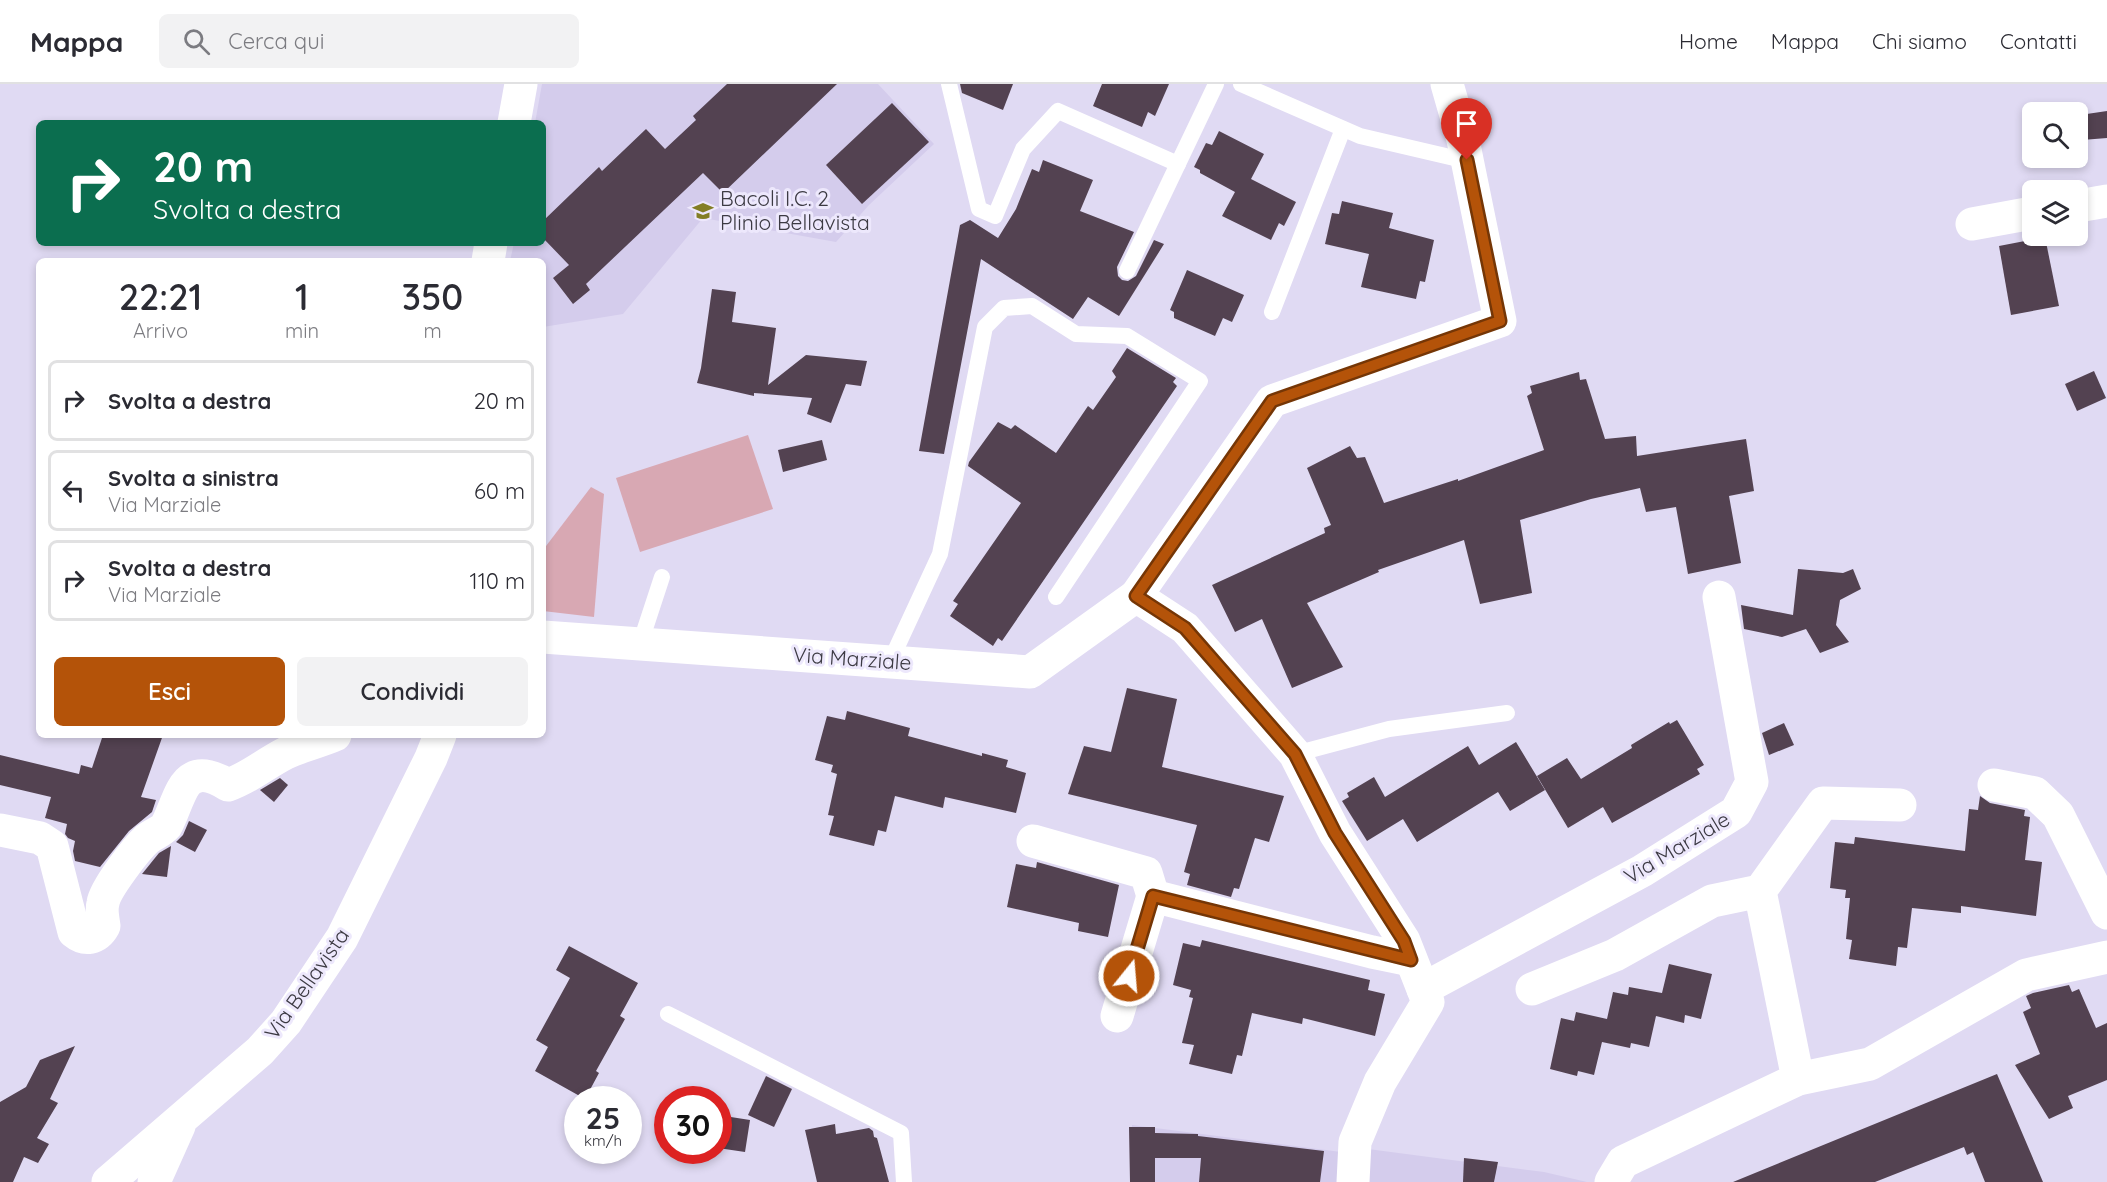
<!DOCTYPE html>
<html lang="it">
<head>
<meta charset="utf-8">
<style>
	:root { --surface:#fff; --page:#f2f2f3; --text:#2b2b33; --muted:#7c7c81; --line:#e1e1e2; --accent:#b45309 }
	body { margin:0; font-family:Quicksand,sans-serif; background:var(--page); color:var(--text); height:100vh; display:flex; flex-direction:column; font-size:22px; white-space:nowrap }
	* { box-sizing:border-box; margin:0 }
	p { font-size:20px; color:var(--muted) }
	.icon { flex:none; width:33px; height:33px; fill:none; stroke:currentColor; stroke-width:2; stroke-linecap:round; stroke-linejoin:round }
	.map { position:relative; flex:1; overflow:hidden }
	.side { position:absolute; left:36px; top:174px; width:510px; height:480px; display:flex; flex-direction:column; background:var(--surface); border-radius:9px; box-shadow:0 3px 9px #0003 }
	.side>* { flex:none }
	.guide { position:absolute; left:36px; top:36px; width:510px; height:126px; border-radius:9px; box-shadow:0 3px 9px #0003; background:#0b6e4f; color:#fff; overflow:hidden }
	.tools { position:absolute; left:2022px; top:18px; display:grid; gap:12px }
	.tools a { display:grid; place-items:center; width:66px; height:66px; border-radius:9px; background:var(--surface); box-shadow:0 3px 9px #0003; font-size:30px }
	.speed { position:absolute; left:564px; top:1002px; display:flex; gap:12px; font-size:30px; font-weight:700; text-align:center }
	.speed>* { display:grid; place-content:center; width:78px; height:78px; border-radius:50%; background:var(--surface); box-shadow:0 3px 9px #0003; line-height:1 }
	.speed small { font-size:15px; font-weight:400 }
	.speed .limit { border:9px solid #d22; background:#fff; color:#111 }
	.pin { position:absolute; display:grid; place-items:center; width:51px; height:51px; color:#fff; margin:-62px -26px; border-radius:50% 50% 50% 0; rotate:-45deg; box-shadow:0 0 6px #0007 }
	.pin .icon { rotate:45deg }
	.me { position:absolute; width:66px; margin:-33px; rotate:17deg; stroke-linejoin:round; filter:drop-shadow(0 0 4px #0008) }
	.turn { display:flex; align-items:center; gap:21px; height:126px; padding:0 18px; font-size:27px }
	.turn .icon { width:78px; height:78px; stroke-width:2.5 }
	.turn b { display:block; font-size:42px; line-height:51px }
	.eta { display:flex; justify-content:space-evenly; align-items:center; height:102px; text-align:center }
	.eta b { font-size:36px; font-weight:600; line-height:42px }
	.primary-button { display:flex; gap:12px; margin-top:auto; padding:12px 18px }
	.primary-button a { flex:1; height:69px; border-radius:9px; background:var(--accent); color:#fff; font-size:24px; font-weight:600; line-height:69px; text-align:center }
	.primary-button a+a { background:var(--page); color:var(--text) }
	ul { padding:0; list-style:none }
	li { display:flex; align-items:center; gap:18px; height:81px; margin:0 12px 9px; padding:0 6px; border:3px solid var(--line); border-radius:9px }
	li div { flex:1 }
	li b { display:block; font-size:22px }
	li em { font-style:normal }
	header { display:flex; align-items:center; gap:36px; box-sizing:border-box; height:84px; padding:0 30px; background:var(--surface); border-bottom:2px solid var(--line) }
	header strong { font-size:28px }
	nav { display:flex; gap:33px; margin-inline-start:auto; font-size:21px }
	.search { width:420px; height:54px; background:var(--page); display:flex; align-items:center; gap:15px; box-sizing:border-box; padding:0 21px; border-radius:9px; color:var(--muted); font-size:22px }
	.map>svg:first-child { display:block }
	.built { fill:#d4ccec }
	.green { fill:#d8a8b3 }
	.building { fill:#534251 }
	.lines { fill:none; stroke-linecap:round; stroke-linejoin:round }
	.lane { stroke:#fff; stroke-width:16 }
	.street { stroke:#fff; stroke-width:33 }
	.secondary { stroke:#fff; stroke-width:33 }
	.route-casing { stroke:#753606; stroke-width:15 }
	.route { stroke:#b45309; stroke-width:10 }
	.labels { text-anchor:middle; stroke-width:6; stroke-linejoin:round; paint-order:stroke }
	.poi-label { font-size:21px; fill:#3c3a43; stroke:#ede8fc; text-anchor:start }
	.street-label { font-size:21px; fill:#3c3a43; stroke:#ede8fc }
</style>
</head>
<body>
<header>
<strong>Mappa</strong>
<div class="search"><svg class="icon" aria-label="search" viewBox="0 0 24 24"><circle cx="10" cy="10" r="6"/><path d="M15 15l6 6"/></svg>Cerca qui</div>
<nav><a>Home</a><a>Mappa</a><a>Chi siamo</a><a>Contatti</a></nav>
</header>
<div class="map">
<svg width="2107" height="1098" viewBox="0 0 2107 1098">
	<rect width="100%" height="100%" fill="#e0daf3"/>
	<!-- built -->
	<g class="built">
		<polygon points="542,0 878,0 934,60 869,121 836,158 703,134 623,230 543,243 543,177 510,177 514,159 543,159 543,39 535,39"/>
		<polygon points="1132,1041 1341,1068 1339,1098 1132,1098"/>
		<polygon points="1368,1065 1544,1088 1587,1098 1367,1098"/>
	</g>
	<!-- green -->
	<g class="green">
		<polygon points="748,351 773,425 640,468 616,394"/>
		<polygon points="591,403 604,410 594,533 543,527 543,466"/>
	</g>
	<!-- building -->
	<g class="building">
		<polygon points="727,0 837,0 723,109 703,89 586,200 590,206 573,220 553,194 569,181 543,154 543,137 599,83 602,87 646,45 665,65 696,36 693,32"/>
		<polygon points="960,0 1013,0 1003,26 962,9"/>
		<polygon points="1102,0 1169,0 1155,32 1148,28 1142,43 1093,22"/>
		<polygon points="892,19 929,58 862,120 826,81"/>
		<polygon points="2107,27 2107,54 2082,56 2080,31"/>
		<polygon points="1219,47 1264,70 1251,95 1296,118 1284,142 1279,139 1271,156 1222,132 1235,108 1200,89 1200,86 1194,83 1206,59 1212,61"/>
		<polygon points="1043,76 1093,96 1080,127 1134,148 1117,183 1118,192 1122,196 1128,197 1136,192 1154,156 1164,160 1119,232 1088,213 1073,235 981,175 944,370 919,367 960,141 970,136 998,154 1016,125 1032,85 1039,88"/>
		<polygon points="1342,117 1393,129 1389,144 1434,156 1425,198 1420,197 1416,215 1361,203 1369,170 1325,160 1332,129 1339,130"/>
		<polygon points="2045,153 2059,222 2011,231 1999,162"/>
		<polygon points="1187,186 1244,211 1232,238 1223,234 1215,252 1174,234 1174,228 1170,226"/>
		<polygon points="712,205 736,208 732,238 776,244 768,301 806,271 867,277 861,302 846,300 831,339 807,330 812,314 754,309 754,312 697,299 701,284"/>
		<polygon points="1127,264 1176,294 1173,298 1177,302 1002,557 998,554 993,562 950,532 958,520 953,517 1021,419 968,382 969,378 998,338 1011,345 1015,341 1056,369 1088,322 1093,326 1116,293 1112,287"/>
		<polygon points="2094,287 2106,314 2077,327 2065,300"/>
		<polygon points="1579,288 1580,296 1586,295 1605,355 1636,352 1637,372 1746,355 1754,407 1729,412 1741,479 1688,490 1676,423 1646,428 1640,404 1591,415 1520,436 1532,509 1480,520 1464,456 1378,486 1379,488 1307,519 1343,583 1292,604 1262,535 1235,548 1212,501 1325,449 1324,444 1331,441 1307,384 1350,362 1357,374 1365,373 1384,419 1458,395 1458,397 1544,366 1527,312 1532,309 1530,302"/>
		<polygon points="822,356 827,376 783,388 778,366"/>
		<polygon points="1798,485 1843,489 1853,485 1861,505 1840,516 1836,541 1849,558 1820,569 1806,545 1782,553 1744,545 1741,521 1793,531"/>
		<polygon points="1127,604 1177,615 1162,683 1284,712 1269,758 1255,754 1239,805 1234,804 1231,813 1187,801 1190,790 1184,788 1197,741 1068,710 1084,662 1111,668"/>
		<polygon points="847,627 910,644 908,652 982,672 982,669 1008,676 1006,683 1026,689 1016,729 945,713 943,724 895,712 886,748 878,746 874,762 829,751 834,732 828,731 837,690 831,688 833,681 815,676 827,632 845,636"/>
		<polygon points="1677,636 1704,681 1697,685 1700,690 1612,739 1603,723 1568,744 1537,692 1567,674 1581,695 1632,664 1631,661 1669,638 1670,640"/>
		<polygon points="1784,639 1794,661 1769,671 1762,649"/>
		<polygon points="103,651 163,651 141,713 156,716 152,728 129,747 100,783 75,777 73,767 75,757 68,754 65,750 67,740 45,734 51,713 0,701 0,671 79,690 81,681 92,684"/>
		<polygon points="1516,658 1545,706 1510,727 1498,708 1417,758 1403,735 1367,757 1342,717 1349,713 1347,709 1374,693 1385,713 1468,662 1479,681"/>
		<polygon points="280,694 288,701 274,718 260,706"/>
		<polygon points="1980,712 1990,719 2025,726 2024,732 2030,733 2025,776 2042,778 2036,832 1961,822 1961,829 1912,824 1907,864 1898,863 1896,882 1849,875 1852,856 1846,855 1850,814 1845,814 1846,806 1830,804 1835,758 1854,760 1855,753 1965,767 1969,725 1978,726"/>
		<polygon points="189,737 207,746 195,768 176,758 183,751"/>
		<polygon points="171,762 167,793 142,790 159,769"/>
		<polygon points="1037,778 1119,801 1108,853 1078,847 1079,839 1007,823 1016,780 1036,784"/>
		<polygon points="1202,856 1370,896 1368,906 1385,910 1375,952 1303,934 1302,940 1252,929 1242,972 1237,971 1232,990 1189,980 1194,961 1182,959 1193,914 1189,913 1191,906 1173,901 1183,859 1200,863"/>
		<polygon points="569,862 638,899 620,932 625,935 596,987 599,989 585,1015 535,987 548,963 536,956 570,894 556,886"/>
		<polygon points="1669,880 1712,890 1701,935 1685,931 1684,939 1656,932 1649,963 1631,959 1630,964 1602,958 1594,991 1578,987 1577,992 1550,985 1561,934 1574,937 1576,928 1607,935 1613,908 1628,911 1629,903 1662,909"/>
		<polygon points="2069,901 2072,908 2079,905 2096,944 2107,939 2107,996 2068,1012 2073,1024 2049,1035 2015,981 2040,970 2023,928 2031,924 2026,912 2033,909"/>
		<polygon points="75,962 50,1015 58,1019 37,1054 49,1060 38,1079 24,1073 13,1098 0,1098 0,1018 26,1003 40,976"/>
		<polygon points="1997,990 2043,1098 1985,1098 1973,1068 1967,1071 1964,1063 1875,1098 1733,1098"/>
		<polygon points="766,992 792,1005 774,1043 748,1031"/>
		<polygon points="718,1031 750,1036 745,1068 718,1064"/>
		<polygon points="835,1040 836,1050 869,1044 873,1047 874,1053 877,1054 889,1098 817,1098 805,1046"/>
		<polygon points="1129,1043 1155,1043 1155,1049 1198,1050 1198,1052 1324,1067 1320,1098 1199,1098 1201,1074 1155,1074 1155,1098 1130,1098"/>
		<polygon points="1464,1074 1498,1078 1494,1098 1463,1098"/>
	</g>
	<g class="lines">
		<!-- lane -->
		<g class="lane">
			<polyline points="949,0 979,125 995,132 1023,65 1058,27 1178,80"/>
			<polyline points="1241,0 1360,52 1467,77"/>
			<polyline points="1127,187 1216,0"/>
			<polyline points="1272,228 1343,45"/>
			<polyline points="640,560 662,493"/>
			<polyline points="890,578 940,470 985,243 1004,224 1032,222 1076,250 1127,252 1200,297 1056,513"/>
			<polyline points="1295,670 1389,645 1507,629"/>
			<polyline points="668,930 901,1049 904,1098"/>
		</g>
		<!-- street -->
		<g class="street">
			<polyline points="2078,122 2107,117"/>
			<polyline points="1972,140 2032,129"/>
			<polyline points="1136,512 1272,317 1500,237 1463,56 1447,0"/>
			<polyline points="543,553 1030,588 1136,512 1185,544 1295,670 1335,749 1404,857 1428,918 1380,998 1355,1058 1353,1098"/>
			<polyline points="1994,701 2035,709 2058,731 2107,829"/>
			<path d="M0,746l40,8 12,8 22,86c11,9 23,7 30,-6 -1,-7 -3,-16 -1,-23 2,-14 33,-54 44,-64 6,-5 14,-7 19,-13 8,-13 14,-42 27,-48 11,-6 25,1 35,7 21,-7 38,-22 58,-32 15,-7 33,-11 49,-18"/>
			<polyline points="1033,757 1146,789 1153,812"/>
			<polyline points="1423,905 1642,787 1736,728 1752,698 1719,513"/>
			<polyline points="1532,905 1615,871 1712,817 1760,807"/>
			<polyline points="1117,932 1153,812 1372,868 1411,876"/>
			<polyline points="1798,995 1760,807 1823,719 1900,721"/>
			<polyline points="1611,1098 1623,1078 1798,995 1870,980 2026,891 2107,873"/>
		</g>
		<!-- secondary -->
		<g class="secondary">
			<polyline points="514,39 521,0"/>
			<polyline points="488,177 491,159"/>
			<polyline points="108,1098 260,967 286,938 342,854 431,674 440,651"/>
			<polyline points="154,1098 179,1042"/>
		</g>
	</g>
	<g class="lines">
		<!-- route casing -->
		<g class="route-casing">
			<polyline id="route" points="1129,892 1153,812 1411,876 1404,857 1335,749 1295,670 1185,544 1136,512 1272,317 1500,237 1467,76"/>
		</g>
		<!-- route -->
		<use href="#route" class="route"/>
	</g>
	<!-- icons -->
	<defs>
		<g id="school-bare" transform="scale(1.62)"><path d="M0-5L7-2L0 1L-7-2ZM-4 1L0 2.5L4 1V4Q0 6-4 4Z" fill="#837e25" stroke="#ede8fc" stroke-width="2.5" paint-order="stroke"/></g>
	</defs>
	<g fill-rule="evenodd">
		<use href="#school-bare" x="703" y="127"/>
	</g>
	<g class="labels">
		<!-- poi labels -->
		<g class="poi-label">
			<text x="720" y="122">Bacoli I.C. 2<tspan x="720" dy="24">Plinio Bellavista</tspan></text>
		</g>
		<!-- street labels -->
		<g class="street-label">
			<text transform="translate(852 575) rotate(4)" y="7">Via Marziale</text>
			<text transform="translate(1677 764) rotate(-31)" y="7">Via Marziale</text>
			<text transform="translate(307 900) rotate(-55)" y="7">Via Bellavista</text>
		</g>
	</g>
</svg>
<div class="tools">
<a><svg class="icon" aria-label="search" viewBox="0 0 24 24"><circle cx="10" cy="10" r="6"/><path d="M15 15l6 6"/></svg></a>
<a><svg class="icon" aria-label="layers" viewBox="0 0 24 24"><path d="M12 4l9 5-9 5-9-5zM3 14l9 5 9-5"/></svg></a>
</div>
<div class="speed"><div>25<small>km/h</small></div><div class="limit">30</div></div>
<div class="pin" style="left:1467px;top:76px;background:#d93025"><svg class="icon" aria-label="arrive" viewBox="0 0 24 24"><path d="M6 21V4h12l-3 4 3 4H6"/></svg></div>
<svg class="me" style="left:1129px;top:892px" viewBox="-20 -20 40 40"><circle r="17" fill="#b45309" stroke="#fff" stroke-width="3"/><path d="M0-11L8 9 0 5-8 9z" fill="#fff"/></svg>
<div class="guide">
<div class="turn"><svg class="icon" aria-label="right" viewBox="0 0 24 24"><path d="M7 20v-9h11M14 6l5 5-5 5"/></svg><div><b>20 m</b>Svolta a destra</div></div>
</div>
<section class="side">
<div class="eta">
<div><b>22:21</b><p>Arrivo</p></div>
<div><b>1</b><p>min</p></div>
<div><b>350</b><p>m</p></div>
</div>
<ul>
<li><svg class="icon" aria-label="right" viewBox="0 0 24 24"><path d="M7 20v-9h11M14 6l5 5-5 5"/></svg><div><b>Svolta a destra</b></div><em>20 m</em></li>
<li><svg class="icon" aria-label="left" viewBox="0 0 24 24"><path d="M17 20v-9H6M10 6l-5 5 5 5"/></svg><div><b>Svolta a sinistra</b><p>Via Marziale</p></div><em>60 m</em></li>
<li><svg class="icon" aria-label="right" viewBox="0 0 24 24"><path d="M7 20v-9h11M14 6l5 5-5 5"/></svg><div><b>Svolta a destra</b><p>Via Marziale</p></div><em>110 m</em></li>
</ul>
<div class="primary-button"><a>Esci</a><a>Condividi</a></div>
</section>
</div>
</body>
</html>
